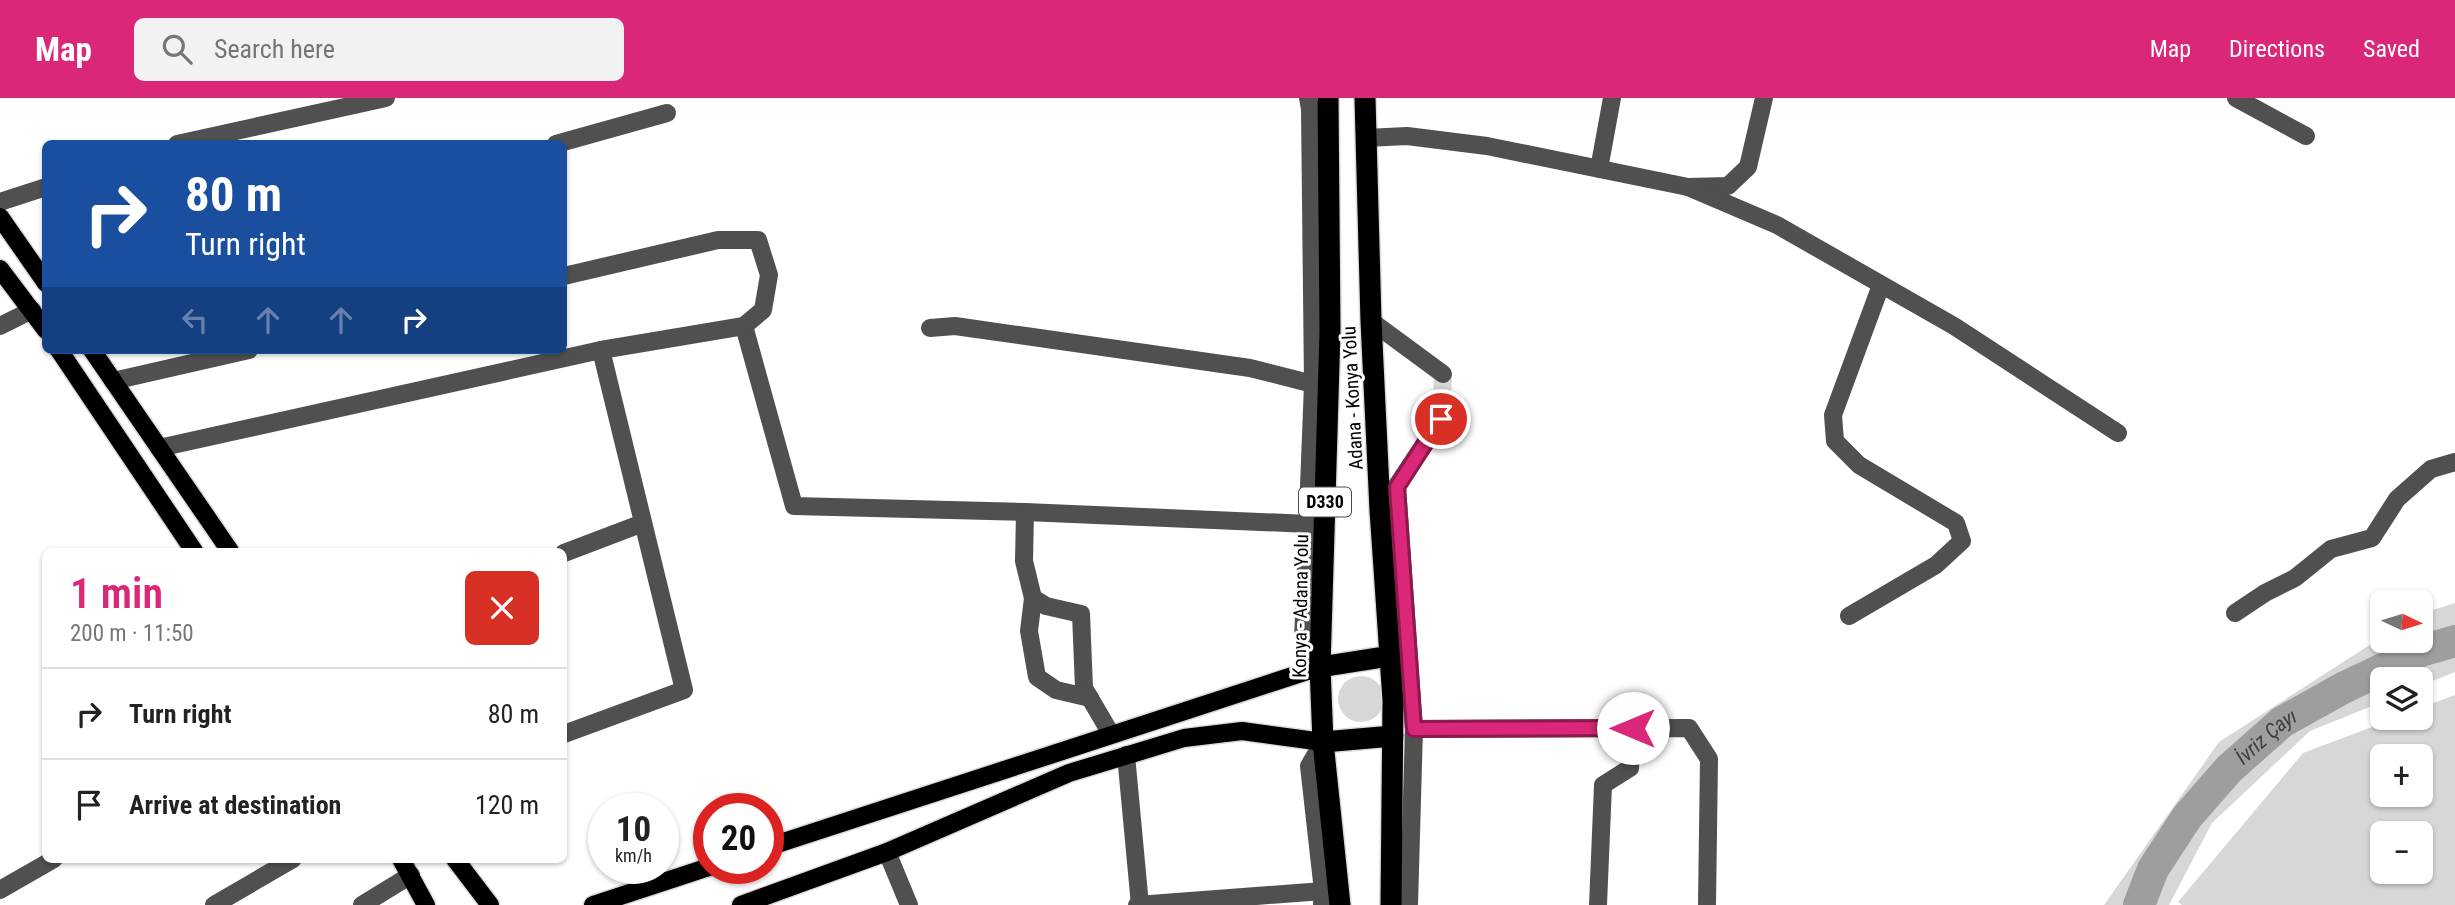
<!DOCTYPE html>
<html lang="en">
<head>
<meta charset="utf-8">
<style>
	:root { --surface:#fff; --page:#f2f2f2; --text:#222; --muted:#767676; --line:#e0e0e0; --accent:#db2777 }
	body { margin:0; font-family:"Roboto Condensed",sans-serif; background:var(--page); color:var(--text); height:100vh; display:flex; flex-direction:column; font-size:26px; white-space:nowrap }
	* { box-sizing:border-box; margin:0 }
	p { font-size:23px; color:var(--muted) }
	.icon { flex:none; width:38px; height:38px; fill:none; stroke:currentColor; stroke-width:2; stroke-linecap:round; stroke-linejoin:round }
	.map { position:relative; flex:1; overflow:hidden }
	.details { position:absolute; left:42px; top:450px; width:525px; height:315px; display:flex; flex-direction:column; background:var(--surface); border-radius:10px; box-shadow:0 2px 5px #0004 }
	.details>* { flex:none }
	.top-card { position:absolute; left:42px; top:42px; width:525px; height:214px; border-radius:10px; box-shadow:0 2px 5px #0004; background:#1a4fa0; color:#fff; overflow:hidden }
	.needle { width:46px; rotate:94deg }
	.controls { position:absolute; left:2370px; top:492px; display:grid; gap:14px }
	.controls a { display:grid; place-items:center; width:63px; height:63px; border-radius:10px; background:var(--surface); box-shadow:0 2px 5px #0004; font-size:35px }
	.speed { position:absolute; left:588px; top:695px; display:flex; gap:14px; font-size:35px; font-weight:700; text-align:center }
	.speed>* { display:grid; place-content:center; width:91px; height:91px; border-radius:50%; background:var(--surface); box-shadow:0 2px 5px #0004; line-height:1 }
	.speed small { font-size:18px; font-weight:400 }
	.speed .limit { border:10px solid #d22; background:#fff; color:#111 }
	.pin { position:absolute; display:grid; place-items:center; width:60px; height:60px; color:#fff; margin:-30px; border:4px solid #fff; border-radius:50%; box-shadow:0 2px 7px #0007 }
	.me { position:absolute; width:77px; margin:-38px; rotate:270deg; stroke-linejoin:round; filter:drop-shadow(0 0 5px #0008) }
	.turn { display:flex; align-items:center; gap:24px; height:147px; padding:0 28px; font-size:32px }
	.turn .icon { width:91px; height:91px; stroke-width:2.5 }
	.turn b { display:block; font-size:49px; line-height:60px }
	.lanes { display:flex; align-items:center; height:66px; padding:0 28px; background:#0003; justify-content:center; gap:35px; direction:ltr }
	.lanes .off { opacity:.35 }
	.round { display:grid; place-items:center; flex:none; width:74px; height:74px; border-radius:10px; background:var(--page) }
	.head { display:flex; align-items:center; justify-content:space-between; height:119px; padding:0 28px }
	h1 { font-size:42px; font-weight:600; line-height:52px; color:var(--accent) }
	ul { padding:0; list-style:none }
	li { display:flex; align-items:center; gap:21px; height:91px; padding:0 28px; border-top:2px solid var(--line) }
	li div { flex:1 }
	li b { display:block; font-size:26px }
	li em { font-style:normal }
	header { display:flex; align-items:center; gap:42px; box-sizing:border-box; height:98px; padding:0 35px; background:var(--accent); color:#fff }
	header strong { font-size:33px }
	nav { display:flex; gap:38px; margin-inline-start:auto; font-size:24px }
	.search { width:490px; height:63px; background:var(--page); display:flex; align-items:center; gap:18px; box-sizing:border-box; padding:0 24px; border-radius:10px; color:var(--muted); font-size:26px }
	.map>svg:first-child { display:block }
	.green { fill:#d7d7d7; fill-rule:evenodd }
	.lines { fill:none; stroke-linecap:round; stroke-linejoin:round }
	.river { stroke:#9e9e9e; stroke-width:32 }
	.minor-tunnel { stroke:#d9d9d9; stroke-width:18; stroke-dasharray:18 9; stroke-linecap:butt }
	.major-casing { stroke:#dbdbdb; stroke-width:21 }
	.highway-casing { stroke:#dbdbdb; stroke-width:24 }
	.minor { stroke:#505050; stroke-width:18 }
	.major { stroke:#000; stroke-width:18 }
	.highway { stroke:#000; stroke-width:21 }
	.route-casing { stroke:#8e194d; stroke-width:18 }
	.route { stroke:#db2777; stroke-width:12 }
	.labels { text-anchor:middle; stroke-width:6; stroke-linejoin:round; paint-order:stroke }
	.shield { fill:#fff; stroke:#4c4c4c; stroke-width:2 }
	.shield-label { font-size:18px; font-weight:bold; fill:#000 }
	.street-label { font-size:19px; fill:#000; stroke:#fff }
	.water-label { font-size:21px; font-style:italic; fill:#3f3f3f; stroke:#fff }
</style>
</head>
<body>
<header>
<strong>Map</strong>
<div class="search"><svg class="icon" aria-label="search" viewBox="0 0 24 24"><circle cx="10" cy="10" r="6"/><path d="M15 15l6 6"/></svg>Search here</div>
<nav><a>Map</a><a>Directions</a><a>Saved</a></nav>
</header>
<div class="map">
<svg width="2455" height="807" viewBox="0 0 2455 807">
	<rect width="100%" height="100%" fill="#fff"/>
	<!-- green -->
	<g class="green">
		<polygon points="2455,505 2455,574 2420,588 2420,581 2382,581 2382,604 2310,633 2212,725 2169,807 2104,807 2219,644 2382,539 2382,542 2420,542 2420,516"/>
		<circle cx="1361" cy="601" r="23"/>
		<path d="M2455,597v210h-273l-4,-3 125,-149 93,-35h24v-10zM2382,658h38v38h-38zM2382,735h38v39h-38z"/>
	</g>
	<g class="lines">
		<!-- river -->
		<path class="river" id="s1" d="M2139,807l14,-36 34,-52 42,-48 53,-47 61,-34 78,-37 34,-10"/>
		<!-- minor-tunnel -->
		<polyline class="minor-tunnel" points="1441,321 1443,276"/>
		<!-- major casing -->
		<g class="major-casing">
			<g id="major">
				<polyline points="0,119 46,185"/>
				<polyline points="0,171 46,232"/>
				<polyline points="59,252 194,453"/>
				<polyline points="92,252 230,453"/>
				<polyline points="768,749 1320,569"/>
				<polyline points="401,761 426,807"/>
				<polyline points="455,761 490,807"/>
				<polyline points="593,807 709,769"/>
				<polyline points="741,807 887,754 1069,675 1184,640 1242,633 1323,644"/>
			</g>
		</g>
		<!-- highway casing -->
		<g class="highway-casing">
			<g id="highway">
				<polyline points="1328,0 1330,233 1320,569 1323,644 1340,807"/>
				<polyline points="1365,0 1371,223 1380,412 1393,602 1391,807"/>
				<polyline points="1320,569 1390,558"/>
				<polyline points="1323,644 1393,638"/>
			</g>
		</g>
		<!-- minor -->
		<g class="minor">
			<polyline points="1308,0 1310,11 1313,286 1303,543 1320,569"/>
			<polyline points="2236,0 2306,38"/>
			<polyline points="1366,40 1407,38 1487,48 1688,89 1728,88 1748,69 1764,0"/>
			<polyline points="177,46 386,0"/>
			<polyline points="556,46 667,15"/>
			<polyline points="1599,71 1612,0"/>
			<polyline points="1688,89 1777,127 1954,228 2118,335"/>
			<polyline points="0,104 46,89"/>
			<polyline points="564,178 718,142 758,142 769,177 763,212 744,228 794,408 1025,414 1309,426"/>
			<polyline points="1371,223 1443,276"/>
			<polyline points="0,228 32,212"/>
			<polyline points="930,230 955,228 1250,270 1313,286"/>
			<polyline points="113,283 249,252"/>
			<polyline points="159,350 601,252 744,228"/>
			<polyline points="1397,389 1414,631 1409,807"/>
			<polyline points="1390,398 1441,321"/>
			<polyline points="1025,414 1024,463 1033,500 1046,508 1081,516 1084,590 1111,636"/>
			<polyline points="564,455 643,425"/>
			<polyline points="1033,500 1029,533 1037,579 1056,592 1090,600"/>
			<polyline points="2235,515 2265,495 2295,480 2331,451 2372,440 2397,401 2431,371 2455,364"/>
			<polyline points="1849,518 1936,467 1962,443 1956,425 1859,367 1835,343 1833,317 1881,187"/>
			<polyline points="1414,631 1689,630 1709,661 1707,807"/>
			<polyline points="564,636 684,592 601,252"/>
			<polyline points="1126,657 1140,807"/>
			<polyline points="887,754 909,807"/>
			<polyline points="0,792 54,761"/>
			<polyline points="214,807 293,761"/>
			<polyline points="362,807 411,777"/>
			<polyline points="1137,807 1323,793"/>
			<polyline points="1322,807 1323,793 1309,668 1323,644"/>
			<polyline points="1598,807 1603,687 1630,670 1633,630"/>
		</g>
		<!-- major -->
		<use href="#major" class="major"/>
		<!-- highway -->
		<use href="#highway" class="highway"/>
	</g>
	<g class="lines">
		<!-- route casing -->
		<g class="route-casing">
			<polyline id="route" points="1441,321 1397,389 1414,631 1633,630"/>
		</g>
		<!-- route -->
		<use href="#route" class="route"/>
	</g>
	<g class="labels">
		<!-- shield labels -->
		<rect class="shield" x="1299" y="389.5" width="52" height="29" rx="5"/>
		<g class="shield-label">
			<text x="1325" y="410">D330</text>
		</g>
		<!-- street labels -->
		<g class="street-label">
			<text transform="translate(1352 300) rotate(-93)" y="7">Adana - Konya Yolu</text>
			<text transform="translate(1300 508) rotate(-89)" y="7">Konya - Adana Yolu</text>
		</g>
		<!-- water labels -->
		<g class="water-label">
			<text dy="7" stroke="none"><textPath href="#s1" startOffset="214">İvriz Çayı</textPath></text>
		</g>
	</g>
</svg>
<div class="controls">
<a><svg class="needle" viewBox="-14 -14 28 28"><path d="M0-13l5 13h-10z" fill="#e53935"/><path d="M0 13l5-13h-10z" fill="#767676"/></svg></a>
<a><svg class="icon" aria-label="layers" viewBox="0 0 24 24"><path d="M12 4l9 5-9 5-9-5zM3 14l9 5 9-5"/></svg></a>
<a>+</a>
<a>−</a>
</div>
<div class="speed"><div>10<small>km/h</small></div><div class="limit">20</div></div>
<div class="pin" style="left:1441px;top:321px;background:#d93025"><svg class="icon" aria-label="arrive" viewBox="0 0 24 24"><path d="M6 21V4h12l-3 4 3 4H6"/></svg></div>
<svg class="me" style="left:1633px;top:630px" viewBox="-20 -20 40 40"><circle r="19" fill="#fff"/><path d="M0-13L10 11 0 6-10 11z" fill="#db2777"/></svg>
<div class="top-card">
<div class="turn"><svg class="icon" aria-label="right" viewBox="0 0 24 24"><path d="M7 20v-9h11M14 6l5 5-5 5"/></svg><div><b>80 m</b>Turn right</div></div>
<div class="lanes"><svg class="icon off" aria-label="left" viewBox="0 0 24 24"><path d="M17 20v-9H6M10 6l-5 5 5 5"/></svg><svg class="icon off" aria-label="ahead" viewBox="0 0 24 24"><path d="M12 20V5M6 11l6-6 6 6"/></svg><svg class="icon off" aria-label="ahead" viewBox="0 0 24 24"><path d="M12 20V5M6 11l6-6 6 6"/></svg><svg class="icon" aria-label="right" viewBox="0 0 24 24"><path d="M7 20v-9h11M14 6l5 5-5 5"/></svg></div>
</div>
<section class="details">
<div class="head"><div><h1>1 min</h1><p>200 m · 11:50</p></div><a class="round" style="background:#d93025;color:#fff"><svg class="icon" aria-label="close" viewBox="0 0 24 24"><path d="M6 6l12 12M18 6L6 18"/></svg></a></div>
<ul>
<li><svg class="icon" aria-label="right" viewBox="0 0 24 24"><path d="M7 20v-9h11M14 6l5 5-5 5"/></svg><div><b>Turn right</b></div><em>80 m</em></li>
<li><svg class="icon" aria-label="arrive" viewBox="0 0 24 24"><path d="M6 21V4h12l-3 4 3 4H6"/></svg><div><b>Arrive at destination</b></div><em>120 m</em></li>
</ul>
</section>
</div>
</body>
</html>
